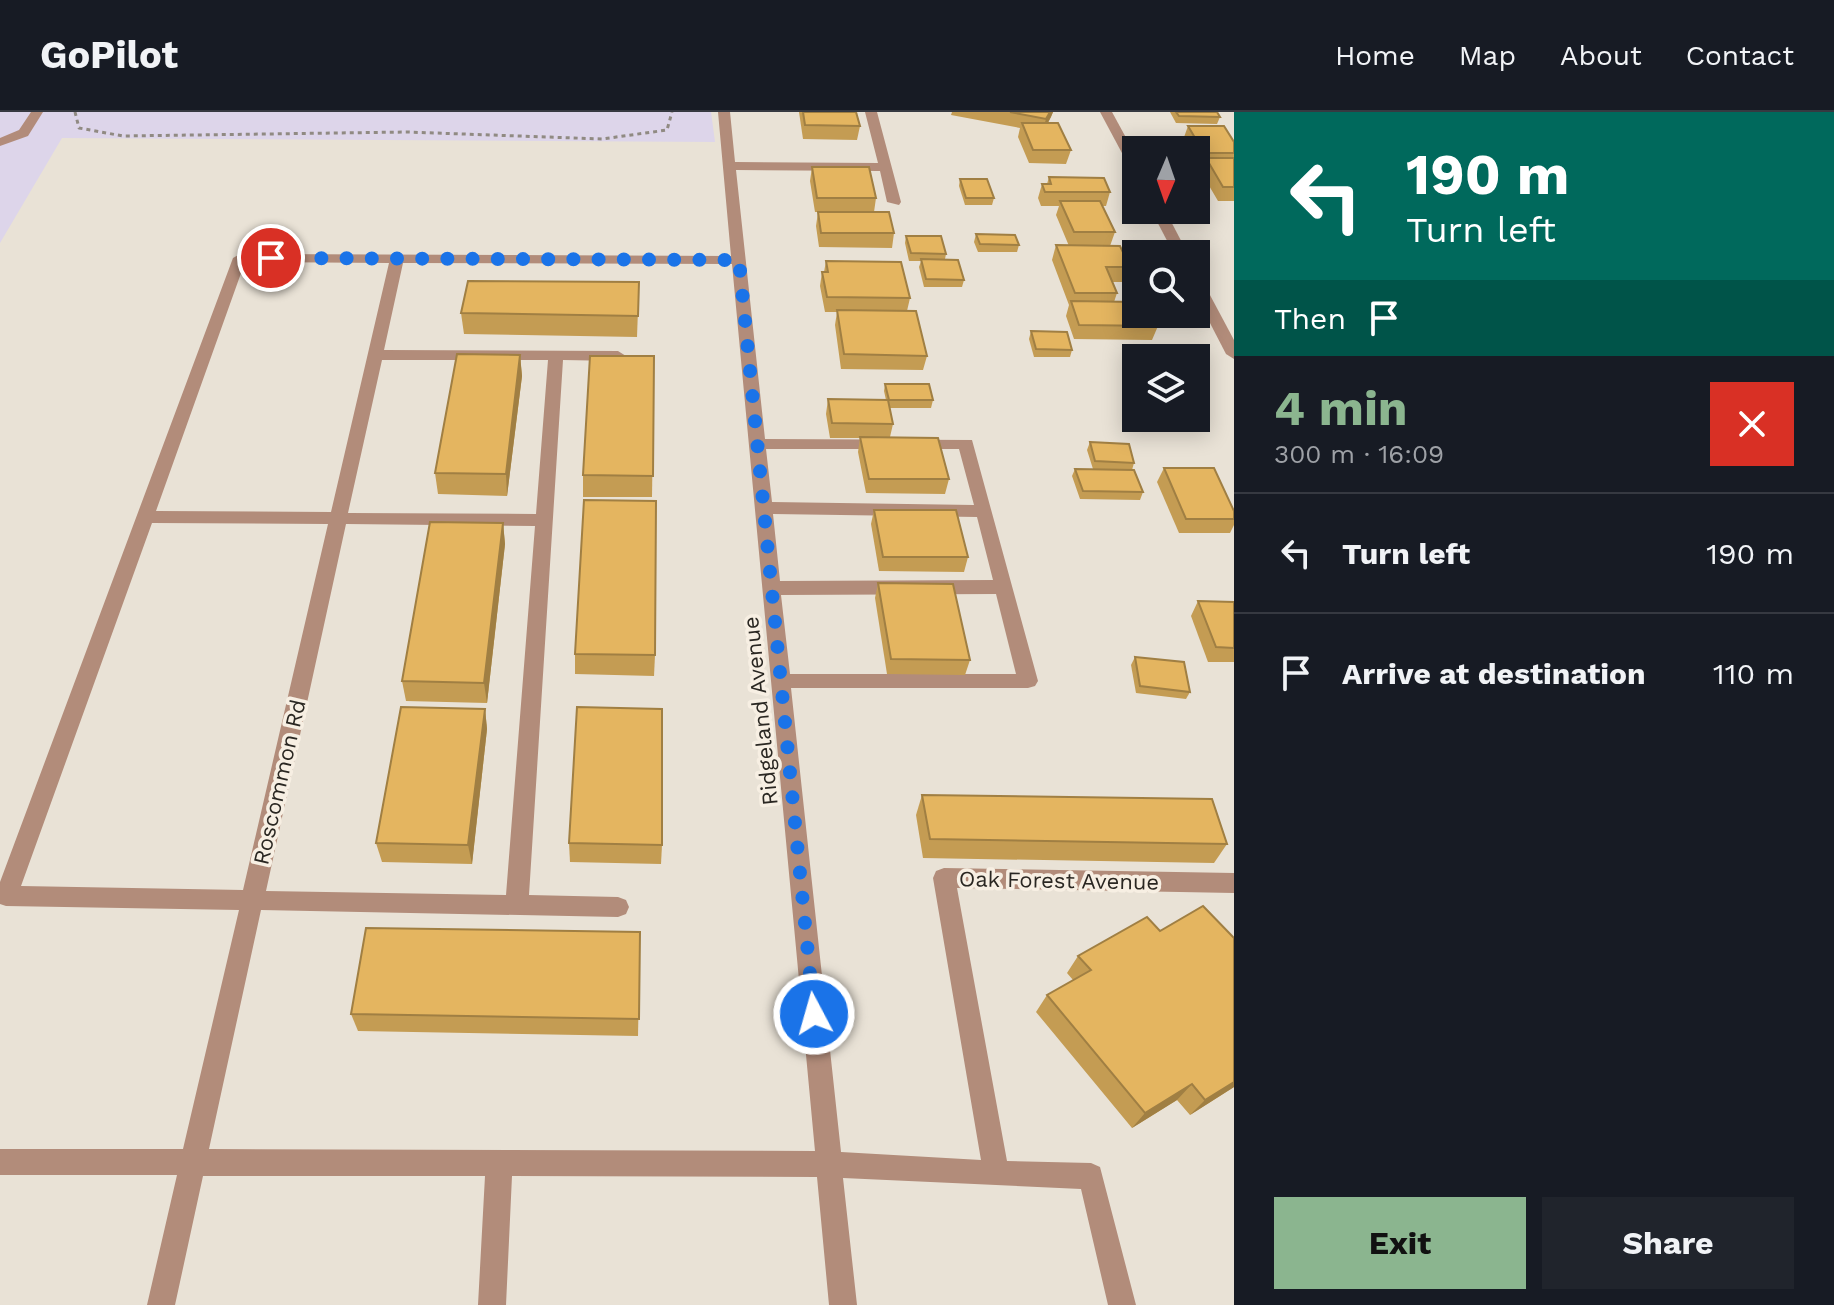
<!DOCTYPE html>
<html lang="en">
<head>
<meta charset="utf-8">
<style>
	:root { --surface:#171b24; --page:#20242c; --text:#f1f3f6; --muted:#9ea1a6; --line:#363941; --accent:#8bb58f }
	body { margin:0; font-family:"Work Sans",sans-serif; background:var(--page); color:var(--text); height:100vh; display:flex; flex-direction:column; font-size:30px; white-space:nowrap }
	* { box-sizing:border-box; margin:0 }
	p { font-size:26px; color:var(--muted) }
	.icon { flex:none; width:44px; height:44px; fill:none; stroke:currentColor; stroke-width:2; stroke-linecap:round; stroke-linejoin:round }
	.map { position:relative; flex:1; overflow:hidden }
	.sheet { display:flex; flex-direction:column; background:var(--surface); width:600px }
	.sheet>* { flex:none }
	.banner { background:#00695c; color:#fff; overflow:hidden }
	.needle { width:52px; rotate:182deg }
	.tools { position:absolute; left:1122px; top:24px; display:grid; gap:16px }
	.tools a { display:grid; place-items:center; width:88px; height:88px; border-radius:0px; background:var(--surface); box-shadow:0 4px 20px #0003; font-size:40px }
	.pin { position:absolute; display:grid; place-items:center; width:68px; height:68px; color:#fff; margin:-34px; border:4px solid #fff; border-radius:50%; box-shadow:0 2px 8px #0007 }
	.me { position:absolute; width:88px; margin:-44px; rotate:354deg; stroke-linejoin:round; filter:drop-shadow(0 0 6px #0008) }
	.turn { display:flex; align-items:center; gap:28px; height:168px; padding:0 40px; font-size:36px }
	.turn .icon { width:104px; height:104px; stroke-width:2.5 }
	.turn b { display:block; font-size:56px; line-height:68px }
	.then { display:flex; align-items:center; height:76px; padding:0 40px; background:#0003; gap:16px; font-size:30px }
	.round { display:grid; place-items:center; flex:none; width:84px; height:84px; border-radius:0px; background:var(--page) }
	.headline { display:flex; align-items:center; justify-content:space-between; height:136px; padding:0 40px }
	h1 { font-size:48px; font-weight:700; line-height:60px; color:var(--accent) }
	.action { display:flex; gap:16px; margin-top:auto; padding:16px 40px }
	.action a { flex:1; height:92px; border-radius:0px; background:var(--accent); color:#111; font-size:32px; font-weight:700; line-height:92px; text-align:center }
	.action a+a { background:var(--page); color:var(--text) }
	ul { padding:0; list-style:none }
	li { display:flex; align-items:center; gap:24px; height:120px; padding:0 40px; border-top:2px solid var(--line) }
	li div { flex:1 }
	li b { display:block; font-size:30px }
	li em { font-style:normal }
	header { display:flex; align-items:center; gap:48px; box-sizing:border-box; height:112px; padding:0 40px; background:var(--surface); border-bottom:2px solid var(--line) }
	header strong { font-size:38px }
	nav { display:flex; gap:44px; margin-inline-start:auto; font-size:28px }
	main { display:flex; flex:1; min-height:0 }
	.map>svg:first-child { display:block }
	.industrial { fill:#ddd5ea }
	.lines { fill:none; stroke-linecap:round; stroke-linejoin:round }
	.path { stroke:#908a82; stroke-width:3; stroke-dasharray:4 4; stroke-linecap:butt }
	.minor { fill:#b28c7a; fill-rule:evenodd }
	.wall { fill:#c49c53 }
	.shaded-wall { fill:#a07f43 }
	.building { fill:#e4b560; stroke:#a07f43; stroke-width:2 }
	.route { stroke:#1a73e8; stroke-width:14; stroke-dasharray:0 25.2 }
	.labels { text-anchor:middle; stroke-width:7; stroke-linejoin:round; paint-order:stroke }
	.street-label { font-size:22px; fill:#2a2722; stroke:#f7efe3 }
</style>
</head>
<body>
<header>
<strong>GoPilot</strong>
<nav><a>Home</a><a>Map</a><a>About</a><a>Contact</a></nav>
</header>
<main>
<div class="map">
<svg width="1234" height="1193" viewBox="0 0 1234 1193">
	<rect width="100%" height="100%" fill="#e9e2d6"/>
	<!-- industrial -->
	<polygon class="industrial" points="0,0 711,0 715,30 62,26 0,131"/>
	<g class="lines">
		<!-- path -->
		<polyline class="path" points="75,0 79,16 123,24 407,20 602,27 667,18 672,0"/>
		<!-- minor -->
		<g class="minor">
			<polygon points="31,0 43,0 28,24 0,34 0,26 19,18"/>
			<path d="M718,0h12l5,50 143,1 -13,-51h12l24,90 -2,3 -12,-3 -7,-31 -144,-1 29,269 207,1 66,241 -3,5 -7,2h-237l50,464 140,8 -48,-282 3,-7 8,-3 290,5v20l-277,-5 50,273 84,2 9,4 36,138h-28l-27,-116 -238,-11 14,127h-28l-12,-128 -305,-1 -6,129h-28l7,-129h-282l-28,129h-28l30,-130h-177v-26h183l56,-239 -233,-4 -6,-2v-22l233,-624 7,-4 491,2zM245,150l144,1 -58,249 -175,-1zM403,151l329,1 83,887 -606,-2 52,-239 357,7 8,-3 3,-7 -3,-7 -8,-3 -89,-2 34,-535 55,1 8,-5 -8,-5 -234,-1zM382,248h166l-12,154 -188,-1zM766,337h193l15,56 -202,-3zM773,402l204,3 16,63 -213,1zM152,411l176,1 -85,366 -222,-4zM346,412l189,2 -29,369 -240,-4zM996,482l20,80h-226l-9,-79z"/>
			<polygon points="1100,0 1112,0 1136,44 1136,60 1130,56"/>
			<polygon points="1151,98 1165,98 1188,142 1174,142"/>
			<polygon points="1196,166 1203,170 1234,228 1234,247 1226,242 1196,184"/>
		</g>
	</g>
	<!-- wall -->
	<g class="wall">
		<polygon points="799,0 856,0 860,14 857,28 803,27"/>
		<polygon points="952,0 1053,0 1048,11 1071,38 1066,52 1029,51 1018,25 1020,16 951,3"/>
		<polygon points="1170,0 1217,0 1220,5 1217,12 1176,11"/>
		<polygon points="1188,14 1234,30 1234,89 1218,89 1201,60 1203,55 1199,55 1196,50 1196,38 1189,38 1183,28"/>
		<polygon points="812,55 876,86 874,100 894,121 892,136 819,135 816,114 818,100 815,100 810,69"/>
		<polygon points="1049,65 1110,80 1106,94 1102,94 1115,120 1110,134 1130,155 1125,170 1112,170 1117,181 1114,190 1158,214 1152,228 1074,227 1066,204 1069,193 1052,148 1056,133 1069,134 1056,103 1059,94 1041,94 1038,86 1042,72 1047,72"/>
		<polygon points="960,67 994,86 992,93 965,93 959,74"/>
		<polygon points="976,122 1019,133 1017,140 978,140 974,130"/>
		<polygon points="906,124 946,142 945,147 964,168 962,175 924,175 919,155 921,149 909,149 905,131"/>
		<polygon points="826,149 910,186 907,199 927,244 923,258 841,257 835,213 837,200 825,200 820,174 822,160 824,160"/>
		<polygon points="639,170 637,225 464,222 461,201"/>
		<polygon points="1031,219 1072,238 1070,245 1034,245 1029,227"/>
		<polygon points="520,243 522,264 507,384 438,382 435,361"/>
		<polygon points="654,244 652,385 583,385 583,363"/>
		<polygon points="885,272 933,288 931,296 890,296 893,312 890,325 949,367 945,382 866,381 858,340 860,326 830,326 826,302 828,287 886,288 884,279"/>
		<polygon points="1090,330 1134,351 1132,358 1143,380 1140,388 1080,387 1072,364 1075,357 1093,357 1087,338"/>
		<polygon points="1164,356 1234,399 1234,413 1230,421 1179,421 1157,370"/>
		<polygon points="874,398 968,445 964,460 879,459 871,412"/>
		<polygon points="503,411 505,432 487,591 406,589 402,569"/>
		<polygon points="878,471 970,548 965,563 887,562 875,486"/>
		<polygon points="1198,489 1234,490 1234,550 1208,550 1191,504"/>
		<polygon points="575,542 655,543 654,564 575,562"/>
		<polygon points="1135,545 1190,580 1186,587 1136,581 1131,553"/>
		<polygon points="485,597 487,617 472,752 382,750 376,731"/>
		<polygon points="922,683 1227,732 1214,751 923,746 916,703"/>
		<polygon points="569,731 662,733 661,752 570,750"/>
		<polygon points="1160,819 1234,826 1234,975 1190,1003 1177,988 1132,1016 1036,900 1047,883 1073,868 1067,861 1078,844"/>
		<polygon points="640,820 638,924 358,919 351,902"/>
	</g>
	<!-- shaded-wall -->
	<g class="shaded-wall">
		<polygon points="1050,0 1053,0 1051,5 1042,21 1046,7"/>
		<polygon points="520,243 522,264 507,384 506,362"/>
		<polygon points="503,411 505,432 487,591 484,571"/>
		<polygon points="485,597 487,617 472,752 468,733"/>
		<polygon points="1234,970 1234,975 1190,1003 1205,988"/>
		<polygon points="1192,972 1177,988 1132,1016 1145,1001"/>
	</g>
	<!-- building -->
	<g class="building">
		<polygon points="803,0 856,0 860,14 805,13"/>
		<polygon points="1010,0 1050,0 1046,7"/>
		<polygon points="1176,0 1217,0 1220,5 1179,4"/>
		<polygon points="1022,11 1058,11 1071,38 1033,38"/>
		<polygon points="1188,14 1224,14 1234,30 1234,41 1204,41"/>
		<polygon points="1206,46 1234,46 1234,75 1223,75"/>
		<polygon points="812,55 869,55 876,86 817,86"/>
		<polygon points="1049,65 1104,66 1110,80 1045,80 1042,72 1051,72"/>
		<polygon points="960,67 987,67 994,86 966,86"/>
		<polygon points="1060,89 1100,89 1115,120 1074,120"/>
		<polygon points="818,100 889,100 894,121 821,121"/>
		<polygon points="976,122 1015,123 1019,133 980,132"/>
		<polygon points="906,124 941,124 946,142 911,141"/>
		<polygon points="1056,133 1120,134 1130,155 1106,155 1117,181 1075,181"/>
		<polygon points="921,147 958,148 964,168 926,167"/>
		<polygon points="826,149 901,150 910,186 827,185 822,160 828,160"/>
		<polygon points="468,169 639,170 638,204 461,201"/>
		<polygon points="1071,189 1136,190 1136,202 1153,202 1158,214 1079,213"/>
		<polygon points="837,198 916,199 927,244 844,242"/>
		<polygon points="1031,219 1067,220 1072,238 1036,237"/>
		<polygon points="457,242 520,243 506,362 435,361"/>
		<polygon points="590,244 654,244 653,364 583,363"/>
		<polygon points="885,272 929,272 933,288 889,288"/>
		<polygon points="828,287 888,288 893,312 832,311"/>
		<polygon points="860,325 938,326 949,367 869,367"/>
		<polygon points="1090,330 1129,332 1134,351 1095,349"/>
		<polygon points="1164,356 1214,356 1234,399 1234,407 1186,407"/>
		<polygon points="1075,357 1134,358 1143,380 1083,379"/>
		<polygon points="584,388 656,389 655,543 575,542"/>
		<polygon points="874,398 956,398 968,445 883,445"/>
		<polygon points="430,410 503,411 484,571 402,569"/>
		<polygon points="878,471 953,472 970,548 891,547"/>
		<polygon points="1198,489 1234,490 1234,536 1216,535"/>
		<polygon points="1135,545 1184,550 1190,580 1140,574"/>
		<polygon points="401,595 485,597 468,733 376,731"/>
		<polygon points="577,595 662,597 662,733 569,731"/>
		<polygon points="922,683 1212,687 1227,732 930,727"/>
		<polygon points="1203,794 1234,826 1234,970 1205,988 1192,972 1145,1001 1047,883 1091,858 1078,844 1147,805 1160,819"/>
		<polygon points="366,816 640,820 639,907 351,902"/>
	</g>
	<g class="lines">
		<!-- route -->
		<polyline class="route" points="271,146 739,148 814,902"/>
	</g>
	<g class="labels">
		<!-- street labels -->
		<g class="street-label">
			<text transform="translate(760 599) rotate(-96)" y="8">Ridgeland Avenue</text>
			<text transform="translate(279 670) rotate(-77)" y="8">Roscommon Rd</text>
			<text transform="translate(1059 768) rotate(1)" y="8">Oak Forest Avenue</text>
		</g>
	</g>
</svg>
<div class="tools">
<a><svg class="needle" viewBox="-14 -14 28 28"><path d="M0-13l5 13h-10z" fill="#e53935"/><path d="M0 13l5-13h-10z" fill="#9ea1a6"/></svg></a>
<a><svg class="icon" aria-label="search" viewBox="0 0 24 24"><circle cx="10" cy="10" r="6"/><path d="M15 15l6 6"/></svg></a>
<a><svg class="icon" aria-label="layers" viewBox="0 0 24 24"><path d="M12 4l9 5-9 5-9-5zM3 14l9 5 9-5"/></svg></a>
</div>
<div class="pin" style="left:271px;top:146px;background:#d93025"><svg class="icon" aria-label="arrive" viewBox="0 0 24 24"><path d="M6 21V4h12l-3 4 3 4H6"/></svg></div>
<svg class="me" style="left:814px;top:902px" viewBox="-20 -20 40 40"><circle r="17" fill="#1a73e8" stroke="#fff" stroke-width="3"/><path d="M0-11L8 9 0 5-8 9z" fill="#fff"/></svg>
</div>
<section class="sheet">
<div class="banner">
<div class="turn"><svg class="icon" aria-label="left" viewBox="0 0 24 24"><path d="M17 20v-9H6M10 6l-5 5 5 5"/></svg><div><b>190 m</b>Turn left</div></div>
<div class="then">Then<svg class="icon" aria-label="arrive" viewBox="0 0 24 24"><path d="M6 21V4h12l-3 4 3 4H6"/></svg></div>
</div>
<div class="headline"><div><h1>4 min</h1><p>300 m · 16:09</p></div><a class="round" style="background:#d93025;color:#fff"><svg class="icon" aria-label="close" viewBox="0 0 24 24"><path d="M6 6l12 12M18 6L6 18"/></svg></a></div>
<ul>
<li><svg class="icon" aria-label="left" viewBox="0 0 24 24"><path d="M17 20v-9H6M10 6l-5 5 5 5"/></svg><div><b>Turn left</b></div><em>190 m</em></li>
<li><svg class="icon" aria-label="arrive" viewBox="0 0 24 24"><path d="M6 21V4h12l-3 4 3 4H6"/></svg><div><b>Arrive at destination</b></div><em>110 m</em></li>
</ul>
<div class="action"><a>Exit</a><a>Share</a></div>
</section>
</main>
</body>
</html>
